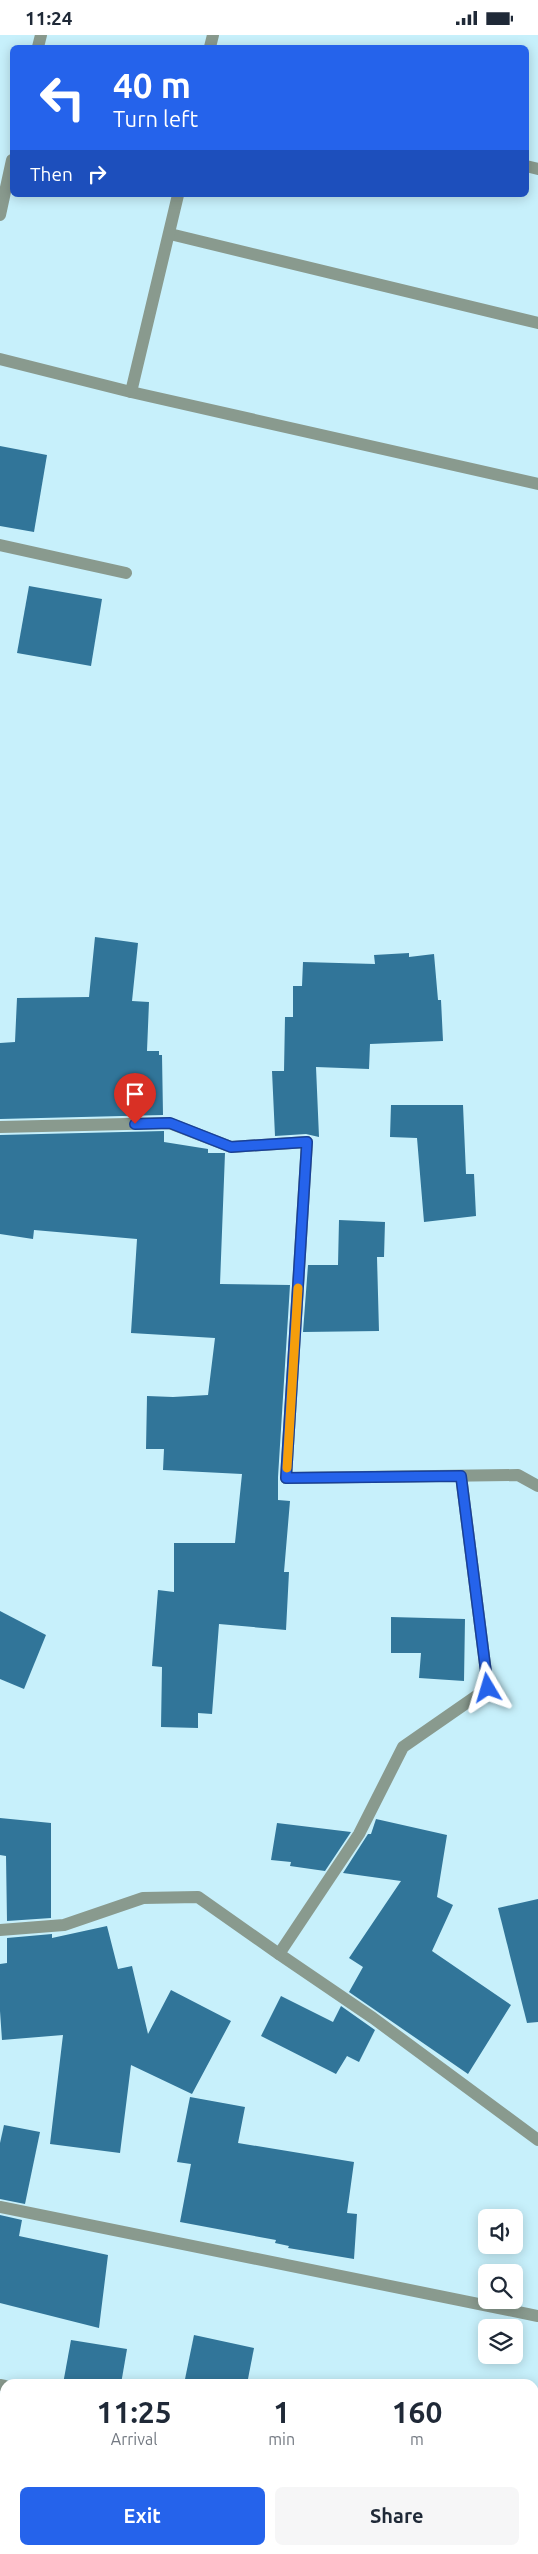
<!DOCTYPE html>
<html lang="en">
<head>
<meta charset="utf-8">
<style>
	:root { --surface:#fff; --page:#f6f6f7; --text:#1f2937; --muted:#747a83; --accent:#2563eb }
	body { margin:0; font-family:Ubuntu,sans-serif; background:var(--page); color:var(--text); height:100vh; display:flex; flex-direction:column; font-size:19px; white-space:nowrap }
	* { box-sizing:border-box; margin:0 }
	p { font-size:16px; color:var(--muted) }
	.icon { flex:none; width:28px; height:28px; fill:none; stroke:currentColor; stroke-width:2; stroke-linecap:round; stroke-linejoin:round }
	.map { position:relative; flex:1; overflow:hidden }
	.sheet { position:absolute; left:0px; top:2344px; width:539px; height:176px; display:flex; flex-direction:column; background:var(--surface); border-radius:15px 15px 0 0; box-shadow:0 2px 12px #0003 }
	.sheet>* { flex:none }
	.hud { position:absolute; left:10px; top:10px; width:519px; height:152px; border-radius:8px; box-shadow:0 2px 12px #0003; background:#2563eb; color:#fff; overflow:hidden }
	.fabs { position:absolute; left:478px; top:2174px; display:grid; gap:10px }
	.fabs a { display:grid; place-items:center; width:45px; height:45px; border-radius:8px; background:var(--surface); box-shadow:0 2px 12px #0003; font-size:25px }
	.pin { position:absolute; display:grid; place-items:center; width:42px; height:42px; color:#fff; margin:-51px -21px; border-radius:50% 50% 50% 0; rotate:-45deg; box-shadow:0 0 5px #0007 }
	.pin .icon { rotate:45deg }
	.me { position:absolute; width:55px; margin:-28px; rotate:353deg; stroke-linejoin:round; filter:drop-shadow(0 0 4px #0008) }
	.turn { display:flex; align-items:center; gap:18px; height:105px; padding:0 20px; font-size:22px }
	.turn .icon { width:65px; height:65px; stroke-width:2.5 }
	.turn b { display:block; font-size:35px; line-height:42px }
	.then { display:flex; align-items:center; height:48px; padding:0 20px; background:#0003; gap:10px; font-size:19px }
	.eta { display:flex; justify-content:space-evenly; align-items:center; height:85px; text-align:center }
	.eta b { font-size:30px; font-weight:700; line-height:35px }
	.action { display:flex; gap:10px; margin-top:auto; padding:10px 20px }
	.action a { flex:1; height:58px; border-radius:8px; background:var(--accent); color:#fff; font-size:20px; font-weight:700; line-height:58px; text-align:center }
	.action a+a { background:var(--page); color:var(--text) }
	.status { display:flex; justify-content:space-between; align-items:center; height:35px; padding:0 25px; background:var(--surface); direction:ltr }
	.status svg { height:14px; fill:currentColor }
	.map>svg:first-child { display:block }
	.building { fill:#317599 }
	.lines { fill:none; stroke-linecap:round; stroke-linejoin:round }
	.minor { stroke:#899a8e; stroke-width:12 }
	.route-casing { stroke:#184099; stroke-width:12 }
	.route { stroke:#2563eb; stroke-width:9 }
	.slow { stroke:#f59e0b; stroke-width:9 }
</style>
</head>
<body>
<div class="status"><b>11:24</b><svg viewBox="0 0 49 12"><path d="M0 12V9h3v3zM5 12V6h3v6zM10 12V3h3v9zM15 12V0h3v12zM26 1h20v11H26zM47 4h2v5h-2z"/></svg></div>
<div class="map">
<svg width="538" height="2519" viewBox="0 0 538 2519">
	<rect width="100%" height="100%" fill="#c7f0fb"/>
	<!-- building -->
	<g class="building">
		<polygon points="0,411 47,420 34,497 0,491"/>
		<polygon points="29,551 102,564 91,631 17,618"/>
		<polygon points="95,902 138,908 132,966 149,967 147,1016 159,1016 159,1020 162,1020 163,1080 0,1084 0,1008 15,1007 17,963 89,962"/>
		<polygon points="409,918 409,922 434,919 438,965 441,965 443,1006 370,1009 369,1034 316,1032 319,1102 306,1099 275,1101 272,1036 284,1036 285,982 293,982 293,951 302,951 303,927 375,929 374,920"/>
		<polygon points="391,1070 463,1070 466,1139 474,1139 476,1181 424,1187 417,1103 390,1102"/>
		<polygon points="164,1096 164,1107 208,1114 208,1118 225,1118 220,1249 290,1250 278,1442 278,1465 290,1466 284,1537 289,1537 286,1595 219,1589 212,1679 198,1678 198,1693 161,1692 162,1632 152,1631 158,1555 174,1557 174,1508 235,1508 242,1439 163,1435 164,1414 146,1414 147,1361 173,1362 208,1360 215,1303 131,1298 137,1204 34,1195 33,1204 0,1199 0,1100"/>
		<polygon points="339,1185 385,1187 384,1222 377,1222 379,1296 303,1297 308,1230 338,1230"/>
		<polygon points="0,1576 46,1600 24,1654 0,1644"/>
		<polygon points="391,1582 465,1584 464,1646 419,1643 421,1618 391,1618"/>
		<polygon points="0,1783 51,1788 51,1883 7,1886 6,1821 0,1820"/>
		<polygon points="376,1784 447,1800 437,1862 453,1870 432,1916 511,1970 468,2039 349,1957 363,1932 349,1923 401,1846 343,1838 368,1799 371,1799"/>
		<polygon points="277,1788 351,1797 325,1836 290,1831 291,1827 271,1825"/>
		<polygon points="538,1864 538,1987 527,1988 498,1873"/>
		<polygon points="107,1891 118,1934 132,1931 148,1999 171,1955 231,1986 192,2059 131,2030 120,2118 50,2109 63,2000 2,2005 0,1976 0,1929 7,1928 7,1903 52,1899 52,1903"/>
		<polygon points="281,1961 333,1987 341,1971 375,1995 359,2027 347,2021 336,2039 261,2001"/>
		<polygon points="190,2062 245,2072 238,2108 354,2127 347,2178 357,2179 354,2224 288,2213 289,2211 275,2208 276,2205 180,2187 191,2129 177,2127"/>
		<polygon points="4,2090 40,2097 25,2169 0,2164 0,2108"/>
		<polygon points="0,2180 22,2185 19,2201 108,2220 99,2293 0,2268"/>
		<polygon points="194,2300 254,2313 247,2349 184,2349"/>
		<polygon points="71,2305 127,2314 121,2349 63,2349"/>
	</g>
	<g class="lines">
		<!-- minor -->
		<g class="minor">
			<polyline points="38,12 41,0"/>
			<polyline points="210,12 213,0"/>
			<polyline points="526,131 538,134"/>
			<polyline points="0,180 12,125"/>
			<polyline points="170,199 538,288"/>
			<polyline points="0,324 131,357 538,449"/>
			<polyline points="131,357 178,160"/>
			<polyline points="0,510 126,538"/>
			<polyline points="0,1092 169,1088 231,1112 307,1107 286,1443 518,1440 538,1451"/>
			<polyline points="461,1441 488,1653 403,1712 359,1799 279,1919 373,1983 538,2105"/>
			<polyline points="0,1895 64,1890 143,1863 198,1862 279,1919"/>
			<polyline points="0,2172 538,2281"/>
			<polyline points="0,2350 5,2351"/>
			<polyline points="534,2461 538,2461"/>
			<polyline points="0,2490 5,2492"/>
			<polyline points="61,2515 71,2519"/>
			<polyline points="399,2519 416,2515"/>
		</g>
	</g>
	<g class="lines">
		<!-- route casing -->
		<g class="route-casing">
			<polyline id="route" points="135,1089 170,1088 231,1112 307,1107 286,1443 461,1441 488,1653"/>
		</g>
		<!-- route -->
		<use href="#route" class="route"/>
		<!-- slow -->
		<polyline class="slow" points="287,1433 298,1253"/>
	</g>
</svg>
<div class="fabs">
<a><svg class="icon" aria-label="sound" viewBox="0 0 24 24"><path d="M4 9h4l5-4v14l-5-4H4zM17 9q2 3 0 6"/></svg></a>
<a><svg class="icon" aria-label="search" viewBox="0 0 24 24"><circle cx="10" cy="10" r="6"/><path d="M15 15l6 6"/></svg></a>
<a><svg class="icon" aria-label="layers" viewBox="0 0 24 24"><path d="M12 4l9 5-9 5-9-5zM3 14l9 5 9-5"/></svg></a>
</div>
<div class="pin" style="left:135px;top:1089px;background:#d93025"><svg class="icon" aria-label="arrive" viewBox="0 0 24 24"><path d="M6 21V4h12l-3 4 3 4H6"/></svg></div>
<svg class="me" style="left:488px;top:1653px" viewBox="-20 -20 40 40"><path d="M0-17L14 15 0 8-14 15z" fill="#2563eb" stroke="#fff" stroke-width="4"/></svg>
<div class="hud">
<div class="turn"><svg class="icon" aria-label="left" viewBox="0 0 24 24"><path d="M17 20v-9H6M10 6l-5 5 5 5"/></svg><div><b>40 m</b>Turn left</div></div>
<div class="then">Then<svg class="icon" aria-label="right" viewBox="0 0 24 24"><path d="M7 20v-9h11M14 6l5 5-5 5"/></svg></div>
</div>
<section class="sheet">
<div class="eta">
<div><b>11:25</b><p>Arrival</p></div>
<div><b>1</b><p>min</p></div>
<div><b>160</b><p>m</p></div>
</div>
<div class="action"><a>Exit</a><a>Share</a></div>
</section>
</div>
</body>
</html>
